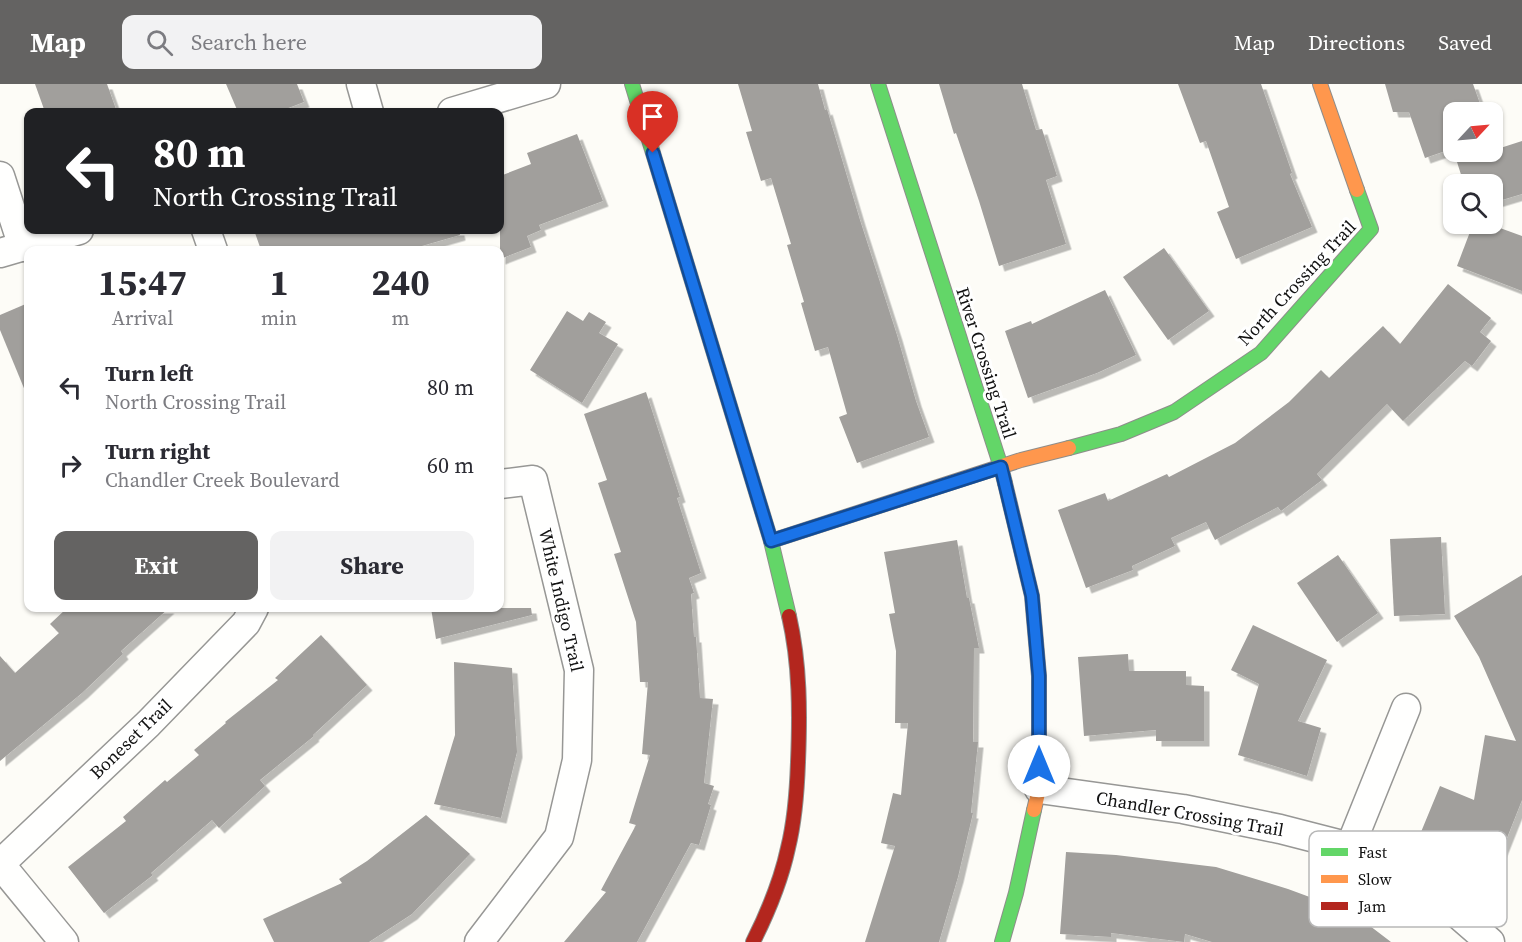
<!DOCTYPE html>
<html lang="en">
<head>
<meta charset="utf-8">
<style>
	:root { --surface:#fff; --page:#f2f2f3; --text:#2b2b33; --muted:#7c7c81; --accent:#646362 }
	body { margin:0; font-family:"Source Serif 4",serif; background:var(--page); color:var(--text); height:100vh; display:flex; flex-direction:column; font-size:22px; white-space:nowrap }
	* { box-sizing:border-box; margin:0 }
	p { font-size:20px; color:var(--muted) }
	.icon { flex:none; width:33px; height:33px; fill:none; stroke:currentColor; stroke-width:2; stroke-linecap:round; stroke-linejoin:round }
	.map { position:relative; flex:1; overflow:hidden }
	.panel { position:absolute; left:24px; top:162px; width:480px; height:366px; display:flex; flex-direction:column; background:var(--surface); border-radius:12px; box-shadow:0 2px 4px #0004 }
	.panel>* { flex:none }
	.hud { position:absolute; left:24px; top:24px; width:480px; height:126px; border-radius:12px; box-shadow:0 2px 4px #0004; background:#202124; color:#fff; overflow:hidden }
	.needle { width:39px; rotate:64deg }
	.buttons { position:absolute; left:1443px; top:18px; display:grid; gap:12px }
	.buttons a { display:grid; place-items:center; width:60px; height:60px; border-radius:12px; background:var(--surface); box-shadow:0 2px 4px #0004; font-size:30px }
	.pin { position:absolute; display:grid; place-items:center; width:51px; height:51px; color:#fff; margin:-62px -26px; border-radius:50% 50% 50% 0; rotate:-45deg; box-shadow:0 0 6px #0007 }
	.pin .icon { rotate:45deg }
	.me { position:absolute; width:66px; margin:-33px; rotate:0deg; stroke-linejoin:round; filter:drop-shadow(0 0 4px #0008) }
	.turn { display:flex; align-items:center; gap:21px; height:126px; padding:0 30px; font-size:27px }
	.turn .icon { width:78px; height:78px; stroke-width:2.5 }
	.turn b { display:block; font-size:42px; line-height:51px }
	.eta { display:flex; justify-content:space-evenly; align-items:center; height:102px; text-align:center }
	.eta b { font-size:36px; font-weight:700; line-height:42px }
	.primary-button { display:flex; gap:12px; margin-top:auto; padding:12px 30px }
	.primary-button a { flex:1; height:69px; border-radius:12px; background:var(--accent); color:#fff; font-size:24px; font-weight:700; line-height:69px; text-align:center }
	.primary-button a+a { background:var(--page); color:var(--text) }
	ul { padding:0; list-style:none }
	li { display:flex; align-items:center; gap:18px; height:78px; padding:0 30px }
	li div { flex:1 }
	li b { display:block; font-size:22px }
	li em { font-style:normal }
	header { display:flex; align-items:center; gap:36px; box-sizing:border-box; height:84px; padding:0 30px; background:var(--accent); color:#fff }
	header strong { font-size:28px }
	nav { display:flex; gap:33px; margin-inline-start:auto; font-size:21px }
	.search { width:420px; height:54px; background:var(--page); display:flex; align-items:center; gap:15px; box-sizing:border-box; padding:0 21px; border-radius:12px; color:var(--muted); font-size:22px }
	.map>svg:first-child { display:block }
	.building { fill:#a19f9c; filter:url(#shadow) }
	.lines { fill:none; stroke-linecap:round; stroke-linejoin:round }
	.street-casing { stroke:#979795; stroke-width:31 }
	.fast-casing { stroke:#8e8d8b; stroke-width:16 }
	.slow-casing { stroke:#8e8d8b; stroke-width:16 }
	.jam-casing { stroke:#8e8d8b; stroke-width:16 }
	.street { stroke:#fffffe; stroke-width:28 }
	.fast { stroke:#63d668; stroke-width:14 }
	.slow { stroke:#ff974d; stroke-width:14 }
	.jam { stroke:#b3261e; stroke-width:14 }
	.route-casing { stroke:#114b97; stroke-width:15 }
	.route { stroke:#1a73e8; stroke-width:10 }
	.labels { text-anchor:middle; stroke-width:6; stroke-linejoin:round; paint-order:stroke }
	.street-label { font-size:18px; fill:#111; stroke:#fff }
	.key { fill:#fff; stroke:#b8b8b8; stroke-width:1.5 }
	.key-label { font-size:16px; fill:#111 }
</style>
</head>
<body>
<header>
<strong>Map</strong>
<div class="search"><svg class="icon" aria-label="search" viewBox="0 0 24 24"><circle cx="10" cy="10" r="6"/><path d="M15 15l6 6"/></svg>Search here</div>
<nav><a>Map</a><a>Directions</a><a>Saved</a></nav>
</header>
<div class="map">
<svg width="1522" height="858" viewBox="0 0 1522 858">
	<defs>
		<filter id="shadow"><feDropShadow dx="5.5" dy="5.5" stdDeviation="0" flood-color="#0004"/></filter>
	</defs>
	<rect width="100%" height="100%" fill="#fdfcf7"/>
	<!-- building -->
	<g class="building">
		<polygon points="35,0 107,0 117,28 45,28"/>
		<polygon points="226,0 297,0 304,18 278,28 238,28"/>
		<polygon points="738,0 818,0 825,26 827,25 860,136 897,251 916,317 929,353 857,379 839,333 847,330 828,263 815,267 801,219 804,218 787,161 791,160 771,94 761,97 746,48 752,47"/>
		<polygon points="939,0 1022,0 1036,46 1042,45 1057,92 1046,96 1066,160 999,182 979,117 956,49 954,50"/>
		<polygon points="1178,0 1261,0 1292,89 1290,90 1312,143 1236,175 1217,128 1229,123 1206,57 1200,59"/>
		<polygon points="1385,0 1473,0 1483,28 1454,28 1454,64 1425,74 1409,28 1393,28"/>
		<polygon points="577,50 603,117 539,141 541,146 527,152 531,163 500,175 500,92 531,80 527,69"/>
		<polygon points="1522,57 1522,110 1492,119 1492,100 1464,100 1457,78"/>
		<polygon points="1473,140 1489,140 1522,152 1522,207 1457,182"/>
		<polygon points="254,146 459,146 460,151 408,166 261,166"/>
		<polygon points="1164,164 1209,227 1168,256 1123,193"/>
		<polygon points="1448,200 1491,234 1480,248 1491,257 1472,282 1465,277 1403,337 1387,320 1317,390 1322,396 1281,427 1278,423 1215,456 1206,438 1171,454 1175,462 1132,482 1133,486 1086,504 1058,426 1105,409 1108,417 1167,390 1169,393 1235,359 1289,318 1321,286 1329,294 1383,242 1400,260"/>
		<polygon points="1105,206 1136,271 1097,289 1028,314 1005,247 1031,237 1032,240"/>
		<polygon points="28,219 28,314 0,246 0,231"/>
		<polygon points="567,227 583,237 589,228 606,238 599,249 618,260 582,319 530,286"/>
		<polygon points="646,308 680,413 677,414 701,489 689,494 694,509 691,510 694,553 696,553 700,614 713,615 704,699 714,702 708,720 711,721 699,761 691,759 637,858 564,858 606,808 601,806 636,741 629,739 650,671 642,670 648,598 640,598 636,538 614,470 621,468 598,399 607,396 584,330"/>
		<polygon points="1441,453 1445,530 1394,532 1390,455"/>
		<polygon points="957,456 967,514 969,514 979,564 974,564 973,658 978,658 971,729 973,729 958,793 939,858 865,858 895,762 881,759 893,709 901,711 908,639 895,639 896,567 889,530 895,529 884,468"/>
		<polygon points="1338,471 1378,529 1337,558 1297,499"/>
		<polygon points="1522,491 1522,716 1497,779 1421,748 1440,702 1474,716 1485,651 1516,657 1479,573 1454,532"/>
		<polygon points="67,524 169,524 121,567 123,570 82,609 0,677 0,572 15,589 59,549 50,540"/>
		<polygon points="431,524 531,524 532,531 436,555"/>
		<polygon points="1253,541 1327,576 1298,637 1321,644 1307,692 1238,671 1259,600 1231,586"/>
		<polygon points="321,551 367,601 313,651 314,652 260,696 265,702 219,744 212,736 151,789 153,791 104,829 68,783 126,737 123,733 165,696 167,698 199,671 194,666 226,639 225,638 278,596 275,594"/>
		<polygon points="1128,570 1129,587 1186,587 1186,601 1204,602 1204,657 1156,657 1156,646 1084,652 1078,573"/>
		<polygon points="454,578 512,584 517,668 501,734 434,720 455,651"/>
		<polygon points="426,731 470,770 412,830 369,858 274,858 263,835 342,799 339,795 367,777"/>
		<polygon points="1066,768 1116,771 1216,783 1288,805 1353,829 1391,858 1212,858 1185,850 1184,858 1111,849 1111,853 1060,850"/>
	</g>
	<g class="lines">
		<!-- street casing -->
		<g class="street-casing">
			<g id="street">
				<polyline points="361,0 369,28"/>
				<polyline points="452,28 546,0"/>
				<polyline points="0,92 23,163"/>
				<polyline points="206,146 213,166"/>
				<polyline points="0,169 79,146"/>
				<polyline points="1039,705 1183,725 1280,745 1350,763 1452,825 1490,858"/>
				<polyline points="1350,763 1406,624"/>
				<polyline points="0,780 148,640 246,539 254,524"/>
				<polyline points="0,780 64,858"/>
				<polyline points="479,858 559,753 577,676 579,586 533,396 500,400"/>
			</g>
		</g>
		<!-- fast casing -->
		<g class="fast-casing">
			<g id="fast">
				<polyline points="632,0 771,457 789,532"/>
				<polyline points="878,0 1001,383 1005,399"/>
				<polyline points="1069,364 1121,350 1174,328 1261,269 1371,145 1357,106"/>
				<polyline points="1002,858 1016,809 1034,726"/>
			</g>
		</g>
		<!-- slow casing -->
		<g class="slow-casing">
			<g id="slow">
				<polyline points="1320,0 1357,106"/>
				<polyline points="1005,399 1032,512 1039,592 1039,705 1034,726"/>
				<polyline points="771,457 1021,376 1069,364"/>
			</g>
		</g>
		<!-- jam casing -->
		<g class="jam-casing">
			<path id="jam" d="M753,858c15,-30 28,-61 35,-94 7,-28 9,-57 10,-86 2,-49 2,-98 -9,-146"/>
		</g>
		<!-- street -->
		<use href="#street" class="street"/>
		<!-- fast -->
		<use href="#fast" class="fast"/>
		<!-- slow -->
		<use href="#slow" class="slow"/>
		<!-- jam -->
		<use href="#jam" class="jam"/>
	</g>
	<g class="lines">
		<!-- route casing -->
		<g class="route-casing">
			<polyline id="route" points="653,69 771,457 1001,383 1032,512 1039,592 1039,682"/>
		</g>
		<!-- route -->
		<use href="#route" class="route"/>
	</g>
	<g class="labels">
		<!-- street labels -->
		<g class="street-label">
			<text transform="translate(1297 199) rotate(-47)" y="6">North Crossing Trail</text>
			<text transform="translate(986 279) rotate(72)" y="6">River Crossing Trail</text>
			<text transform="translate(561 516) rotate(77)" y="6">White Indigo Trail</text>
			<text transform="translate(131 655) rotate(-44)" y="6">Boneset Trail</text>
			<text transform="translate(1190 730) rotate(10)" y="6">Chandler Crossing Trail</text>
		</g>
	</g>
	<!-- legend -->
	<rect x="1309" y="747" width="198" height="96" rx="9" class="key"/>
	<rect x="1321" y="764" width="27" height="8" fill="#63d668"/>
	<rect x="1321" y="791" width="27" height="8" fill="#ff974d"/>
	<rect x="1321" y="818" width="27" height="8" fill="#b3261e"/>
	<g class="key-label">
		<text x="1358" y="774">Fast</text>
		<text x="1358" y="801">Slow</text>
		<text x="1358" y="828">Jam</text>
	</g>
</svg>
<div class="buttons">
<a><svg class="needle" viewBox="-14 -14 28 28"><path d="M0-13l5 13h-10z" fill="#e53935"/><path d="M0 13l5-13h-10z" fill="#7c7c81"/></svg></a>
<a><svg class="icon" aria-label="search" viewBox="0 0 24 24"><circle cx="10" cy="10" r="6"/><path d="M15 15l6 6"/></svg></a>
</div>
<div class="pin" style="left:653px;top:69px;background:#d93025"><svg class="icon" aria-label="arrive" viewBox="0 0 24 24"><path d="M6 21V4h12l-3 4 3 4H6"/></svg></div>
<svg class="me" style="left:1039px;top:682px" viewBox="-20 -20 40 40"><circle r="19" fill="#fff"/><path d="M0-13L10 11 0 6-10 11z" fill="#1a73e8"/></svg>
<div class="hud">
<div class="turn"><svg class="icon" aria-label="left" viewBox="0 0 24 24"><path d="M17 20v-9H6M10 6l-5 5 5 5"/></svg><div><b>80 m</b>North Crossing Trail</div></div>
</div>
<section class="panel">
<div class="eta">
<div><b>15:47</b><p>Arrival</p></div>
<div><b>1</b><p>min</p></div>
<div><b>240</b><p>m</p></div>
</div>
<ul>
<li><svg class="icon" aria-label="left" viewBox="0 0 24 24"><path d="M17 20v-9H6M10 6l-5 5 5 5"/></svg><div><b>Turn left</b><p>North Crossing Trail</p></div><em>80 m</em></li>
<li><svg class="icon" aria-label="right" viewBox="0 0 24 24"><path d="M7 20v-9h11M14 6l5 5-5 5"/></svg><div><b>Turn right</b><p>Chandler Creek Boulevard</p></div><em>60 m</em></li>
</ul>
<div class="primary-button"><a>Exit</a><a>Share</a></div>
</section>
</div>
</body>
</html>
